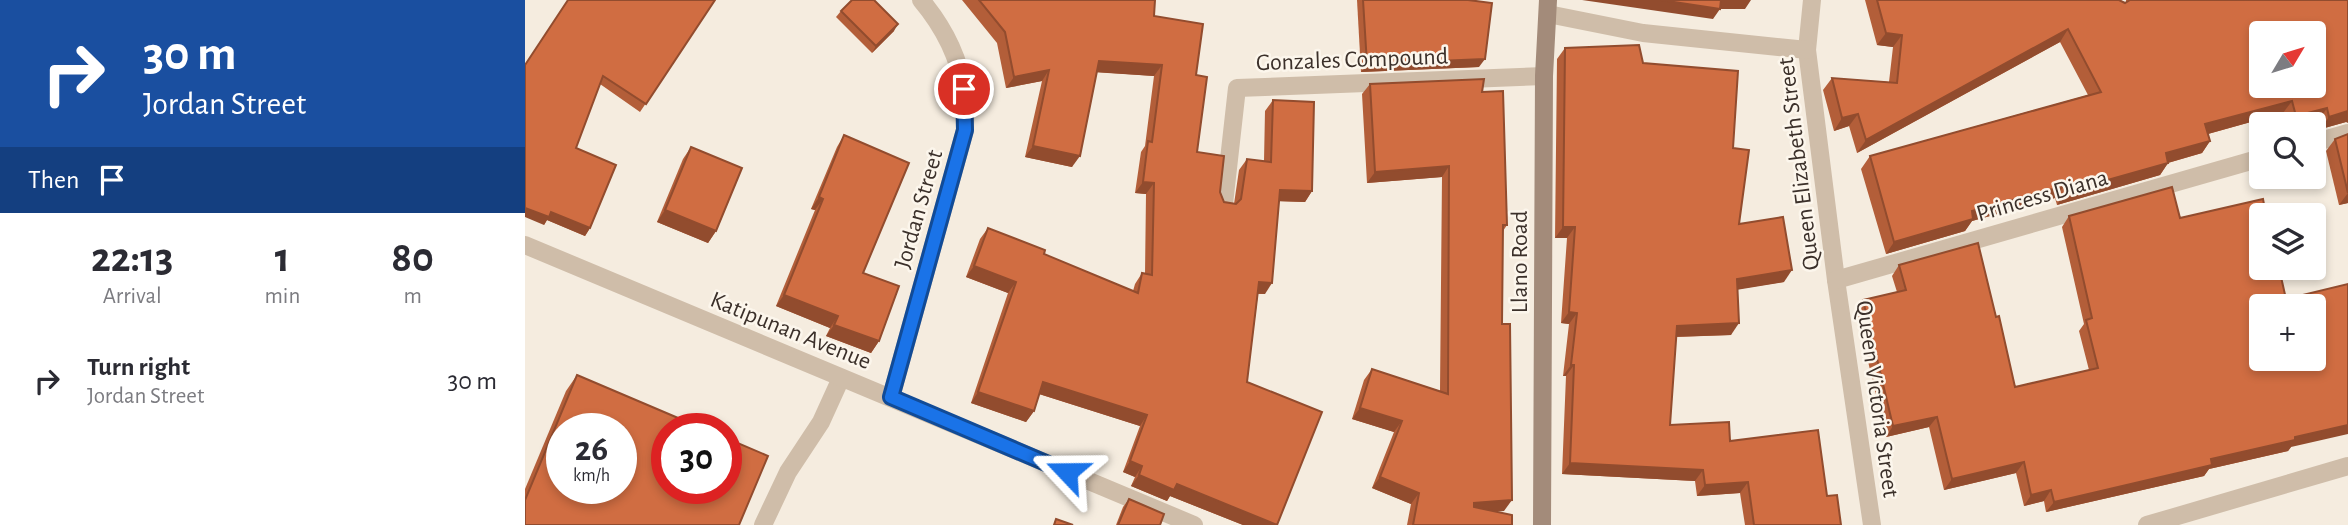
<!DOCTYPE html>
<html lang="en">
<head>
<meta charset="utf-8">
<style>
	:root { --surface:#fff; --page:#f2f2f3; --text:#2b2b33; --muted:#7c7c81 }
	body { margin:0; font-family:"Alegreya Sans",sans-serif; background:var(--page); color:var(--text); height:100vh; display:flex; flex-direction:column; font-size:26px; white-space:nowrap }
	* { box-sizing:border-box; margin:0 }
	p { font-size:23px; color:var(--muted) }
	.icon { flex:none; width:38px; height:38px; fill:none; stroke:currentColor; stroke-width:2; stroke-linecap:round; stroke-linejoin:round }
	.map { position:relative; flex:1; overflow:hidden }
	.details { display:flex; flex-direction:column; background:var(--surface); width:525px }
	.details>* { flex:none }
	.top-card { background:#1a4fa0; color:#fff; overflow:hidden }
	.needle { width:46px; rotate:52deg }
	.controls { position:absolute; left:1724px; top:21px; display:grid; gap:14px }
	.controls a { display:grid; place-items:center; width:77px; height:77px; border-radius:7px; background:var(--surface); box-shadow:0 4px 10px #0003; font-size:35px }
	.speed { position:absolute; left:21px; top:413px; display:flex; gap:14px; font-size:35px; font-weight:700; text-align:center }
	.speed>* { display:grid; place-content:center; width:91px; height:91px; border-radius:50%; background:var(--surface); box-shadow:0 4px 10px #0003; line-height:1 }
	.speed small { font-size:18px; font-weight:400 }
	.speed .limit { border:10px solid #d22; background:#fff; color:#111 }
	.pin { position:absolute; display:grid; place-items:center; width:60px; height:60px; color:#fff; margin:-30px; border:4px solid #fff; border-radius:50%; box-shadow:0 2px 7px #0007 }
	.me { position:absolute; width:77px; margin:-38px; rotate:293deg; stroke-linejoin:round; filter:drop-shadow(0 0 5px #0008) }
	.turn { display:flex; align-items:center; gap:24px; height:147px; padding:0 28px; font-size:32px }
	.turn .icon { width:91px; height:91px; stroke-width:2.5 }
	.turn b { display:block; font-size:49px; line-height:60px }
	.then { display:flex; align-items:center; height:66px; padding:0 28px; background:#0003; gap:14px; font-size:26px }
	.eta { display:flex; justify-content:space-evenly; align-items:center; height:119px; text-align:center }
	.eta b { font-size:42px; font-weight:600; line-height:49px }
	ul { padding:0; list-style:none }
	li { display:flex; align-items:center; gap:21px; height:98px; padding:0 28px }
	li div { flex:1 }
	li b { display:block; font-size:26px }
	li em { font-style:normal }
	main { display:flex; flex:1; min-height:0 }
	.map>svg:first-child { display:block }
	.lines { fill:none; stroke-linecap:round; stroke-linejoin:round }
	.service { stroke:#cfbda9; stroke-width:18 }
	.minor { stroke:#cfbda9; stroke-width:18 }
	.secondary { stroke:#a38b7a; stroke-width:18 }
	.wall { fill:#b35e39 }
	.shaded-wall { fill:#924c2e }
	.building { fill:#d06d42; stroke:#924c2e; stroke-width:2; fill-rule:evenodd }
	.route-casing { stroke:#114b97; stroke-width:18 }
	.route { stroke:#1a73e8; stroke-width:12 }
	.labels { text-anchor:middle; stroke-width:5; stroke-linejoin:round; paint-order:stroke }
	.street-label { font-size:24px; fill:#3b302a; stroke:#fcf6ec }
</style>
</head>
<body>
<main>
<section class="details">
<div class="top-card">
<div class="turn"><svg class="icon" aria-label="right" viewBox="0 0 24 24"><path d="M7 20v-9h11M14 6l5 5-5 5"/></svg><div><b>30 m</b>Jordan Street</div></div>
<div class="then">Then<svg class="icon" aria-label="arrive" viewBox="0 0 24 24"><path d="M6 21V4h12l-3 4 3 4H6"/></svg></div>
</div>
<div class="eta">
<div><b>22:13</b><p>Arrival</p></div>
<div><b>1</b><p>min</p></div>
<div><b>80</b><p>m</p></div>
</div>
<ul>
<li><svg class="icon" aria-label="right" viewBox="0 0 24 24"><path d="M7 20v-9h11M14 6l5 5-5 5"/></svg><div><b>Turn right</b><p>Jordan Street</p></div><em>30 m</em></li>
</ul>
</section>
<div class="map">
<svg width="1823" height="525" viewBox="0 0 1823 525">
	<rect width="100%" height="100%" fill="#f5ecdf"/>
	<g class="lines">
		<!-- service -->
		<polyline class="service" points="238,525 263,472 296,422 316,378"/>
		<!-- minor -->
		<g class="minor">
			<polyline points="1287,0 1282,50 1311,280 1347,525"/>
			<polyline points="1023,14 1118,33 1282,50"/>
			<polyline points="1788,143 1823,133"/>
			<polyline points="699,204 712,88 1019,76"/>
			<polyline points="0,245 669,525"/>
			<polyline points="1311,280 1736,158"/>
			<path d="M366,397l74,-267c0,-13 1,-26 -1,-39 -5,-34 -22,-66 -43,-91"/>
			<polyline points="1622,525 1823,466"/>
		</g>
		<!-- secondary -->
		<polyline class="secondary" points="1017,525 1019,76 1023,0"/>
	</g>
	<!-- wall -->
	<g class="wall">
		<polygon points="190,0 115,112 75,84 51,148 65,228 60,236 22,220 19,225 0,64"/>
		<polygon points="437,0 630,0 629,16 671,75 672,152 695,192 699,202 709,204 714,170 722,159 739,161 740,111 748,100 787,191 780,202 754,201 740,294 733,294 722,382 752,525 718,525 645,496 642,501 606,486 610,477 598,472 615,426 514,394 509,411 501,422 446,403 483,293 441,277 455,239 463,228 519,254 608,291 610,284 617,273 620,274 621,194 610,193 616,152 620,146 629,76 572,72 547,167 500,157 517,81 481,88 472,43"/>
		<polygon points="832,0 943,0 954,67 836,72"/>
		<polygon points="1340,0 1594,0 1600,3 1601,2 1601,0 1823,0 1821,122 1796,129 1794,120 1778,124 1762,124 1758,113 1683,134 1685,141 1677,153 1643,163 1635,175 1532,205 1530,198 1447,221 1440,231 1361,254 1336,169 1345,156 1563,95 1535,42 1332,153 1324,126 1309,131 1298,90 1307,78 1364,82 1368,47 1352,45"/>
		<polygon points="316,11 369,31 347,53 311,17"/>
		<polygon points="1040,48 1118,63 1208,148 1214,224 1259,282 1213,289 1206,335 1151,337 1145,425 1205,441 1302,496 1316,525 1220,525 1215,493 1172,496 1170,481 1037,474 1041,376 1038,376 1044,324 1036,323 1042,238 1030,238 1032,59"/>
		<polygon points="845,84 957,92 982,225 978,231 977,324 979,511 971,511 987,525 882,525 886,504 847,488 869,432 827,419 839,380 847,369 915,391 917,177 842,183 837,94"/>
		<polygon points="1823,134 1823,203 1814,205 1801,151 1810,139"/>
		<polygon points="319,135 338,273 354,341 346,353 301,336 305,328 251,306 290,210 286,209 312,147"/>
		<polygon points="166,147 191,231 183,243 132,222 158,159"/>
		<polygon points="1544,216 1655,218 1766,447 1763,451 1684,469 1679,476 1521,512 1519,501 1499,506 1491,473 1419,490 1404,427 1361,437 1331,311 1338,300 1372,292 1367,276 1374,265 1471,317 1490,387 1564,370 1554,331 1559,324 1537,227"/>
		<polygon points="52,375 0,525 0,489 41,391"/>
		<polygon points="604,499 635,525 591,525 598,507"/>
	</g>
	<!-- shaded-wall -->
	<g class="shaded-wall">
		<polygon points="1057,0 1226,0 1220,9 1195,9 1188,19"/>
		<polygon points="373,24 369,31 347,53 351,46"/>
		<polygon points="1543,29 1535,42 1332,153 1341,140"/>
		<polygon points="1361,33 1377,35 1368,47 1352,45"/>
		<polygon points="960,59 954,67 836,72 842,64"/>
		<polygon points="574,61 637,65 629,76 567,72"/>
		<polygon points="524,70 517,81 481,88 489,77"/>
		<polygon points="1767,101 1758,113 1672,137 1680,124"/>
		<polygon points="1802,108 1794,120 1778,124 1766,124 1771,116"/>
		<polygon points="1823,111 1823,123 1821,122 1796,129 1804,117"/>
		<polygon points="1333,114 1324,126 1309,131 1317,118"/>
		<polygon points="1685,141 1677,153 1632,166 1641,153"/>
		<polygon points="508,146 555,156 547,167 500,157"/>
		<polygon points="1643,163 1635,175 1532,205 1540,192"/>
		<polygon points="924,166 917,177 842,183 850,172"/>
		<polygon points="618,182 629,183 621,194 610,193"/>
		<polygon points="1539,186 1530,198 1447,221 1440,231 1361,254 1369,242 1447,211"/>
		<polygon points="755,190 787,191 780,202 747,201"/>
		<polygon points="1823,193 1823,203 1814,205"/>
		<polygon points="294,197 298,199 290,210 286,209"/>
		<polygon points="0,208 26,212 65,228 60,236 22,220 19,225 0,217"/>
		<polygon points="140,210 191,231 183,243 132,222"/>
		<polygon points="1038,227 1050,227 1042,238 1030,238"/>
		<polygon points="449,266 491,282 483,293 441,277"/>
		<polygon points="1267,270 1259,282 1205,291 1212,279"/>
		<polygon points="734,282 747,283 740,294 726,293"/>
		<polygon points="259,295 313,316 305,328 251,306"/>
		<polygon points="1044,312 1052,313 1044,324 1036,323"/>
		<polygon points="1214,323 1206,335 1144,337 1152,326"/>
		<polygon points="309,325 354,341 346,353 301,336"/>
		<polygon points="1046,365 1049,365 1041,376 1038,376"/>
		<polygon points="518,382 622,415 615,426 511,393"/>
		<polygon points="453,392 509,411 501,422 446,403"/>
		<polygon points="835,408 877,421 869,432 827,419"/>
		<polygon points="1412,417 1404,427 1361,437 1368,426"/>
		<polygon points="1823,425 1823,434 1766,447 1763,451 1684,469 1679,476 1521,512 1529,502 1770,437"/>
		<polygon points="605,461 617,466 610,477 598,472"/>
		<polygon points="1499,462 1491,473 1419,490 1427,479"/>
		<polygon points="1045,463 1178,470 1170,481 1037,474"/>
		<polygon points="614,475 652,484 752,525 718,525 645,496 642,501 606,486"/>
		<polygon points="855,477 894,493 886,504 847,488"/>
		<polygon points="1223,482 1215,493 1172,496 1180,485"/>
		<polygon points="1526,490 1519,501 1499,506 1506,495"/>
		<polygon points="987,500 979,511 942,514 949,503"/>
	</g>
	<!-- building -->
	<g class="building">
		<polygon points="43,0 190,0 121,104 78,76 51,148 91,165 65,228 26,212 24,217 0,208 0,65"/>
		<polygon points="327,0 349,0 373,24 351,46 316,11"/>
		<polygon points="454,0 630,0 629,16 678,24 671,75 682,77 672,152 699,156 695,192 699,202 711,204 716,199 722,159 746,162 748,100 789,102 787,191 755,190 747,283 734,282 722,382 797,412 752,525 652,484 649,490 614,475 617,466 605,461 622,415 518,382 509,411 453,392 491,282 449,266 463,228 520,250 519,254 613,293 617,273 627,275 629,183 618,182 623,141 627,142 637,65 574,61 555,156 508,146 524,70 489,77 480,32"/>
		<polygon points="838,0 943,0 967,3 960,59 842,64"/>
		<polygon points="1136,0 1196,0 1195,9"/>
		<path d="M1352,0h242l6,3 5,-3h218v111l-19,6 -2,-9 -31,8 -4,-15 -87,23 5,17 -44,12 2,10 -103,29 -1,-6 -92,25 1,8 -79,23 -24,-86 231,-64 -33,-63 -202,111 -8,-26 -16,4 -10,-40 65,5 5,-48 -16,-2zM1736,33h52v53h-52z"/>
		<polygon points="1114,45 1118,63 1213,71 1208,148 1224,150 1214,224 1258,217 1267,270 1212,279 1214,323 1152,326 1145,425 1204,422 1205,441 1293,430 1302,496 1312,495 1316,525 1229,525 1223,482 1180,485 1178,470 1045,463 1049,365 1046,365 1052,313 1044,312 1050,227 1038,227 1040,48"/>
		<polygon points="959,79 957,92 978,91 982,225 978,225 977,324 985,324 987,500 949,503 949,507 987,515 987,525 888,525 894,493 855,477 877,421 835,408 847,369 923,394 924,166 850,172 845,84"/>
		<polygon points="1823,134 1823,193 1810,139"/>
		<polygon points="319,135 384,163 338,273 374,286 354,341 309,325 313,316 259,295 298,199 294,197"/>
		<polygon points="166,147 217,168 191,231 140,210"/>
		<path d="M1647,187l8,31 83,-19 3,16h-5v53h18l7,31 62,-15v141l-53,12v3l-84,19 1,6 -158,37 -3,-12 -20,5 -7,-33 -72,17 -15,-62 -44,9 -30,-126 43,-10 -7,-25 79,-22 18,74 3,-1 16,71 83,-19 -12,-48 6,-2 -23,-102zM1736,306h52v53h-52z"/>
		<path d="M52,375l127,54h-37v59h59v-50l42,18 -29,69h-214v-25zM37,429h59v59h-59z"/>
		<polygon points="604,499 639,514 635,525 593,525"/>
		<polygon points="531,519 548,525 529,525"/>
	</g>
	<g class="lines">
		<!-- route casing -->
		<g class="route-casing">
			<polyline id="route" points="439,89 440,130 366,397 542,472"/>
		</g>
		<!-- route -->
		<use href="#route" class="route"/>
	</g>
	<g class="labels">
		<!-- street labels -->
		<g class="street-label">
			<text transform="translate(827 59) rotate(-2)" y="8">Gonzales Compound</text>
			<text transform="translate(1273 164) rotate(-97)" y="8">Queen Elizabeth Street</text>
			<text transform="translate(1517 195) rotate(-16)" y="8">Princess Diana</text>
			<text transform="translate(393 209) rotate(-74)" y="8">Jordan Street</text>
			<text transform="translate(994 262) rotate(-90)" y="8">Llano Road</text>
			<text transform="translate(266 330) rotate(22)" y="8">Katipunan Avenue</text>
			<text transform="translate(1353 399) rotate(82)" y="8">Queen Victoria Street</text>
		</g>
	</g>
</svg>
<div class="controls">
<a><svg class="needle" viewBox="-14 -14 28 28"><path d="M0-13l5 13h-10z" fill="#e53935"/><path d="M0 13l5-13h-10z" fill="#7c7c81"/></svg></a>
<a><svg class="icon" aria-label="search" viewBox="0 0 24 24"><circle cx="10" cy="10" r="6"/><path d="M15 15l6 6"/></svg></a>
<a><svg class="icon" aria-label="layers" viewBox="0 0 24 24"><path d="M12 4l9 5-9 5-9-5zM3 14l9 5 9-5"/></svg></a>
<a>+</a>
</div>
<div class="speed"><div>26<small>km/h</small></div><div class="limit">30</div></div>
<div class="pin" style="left:439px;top:89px;background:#d93025"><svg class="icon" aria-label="arrive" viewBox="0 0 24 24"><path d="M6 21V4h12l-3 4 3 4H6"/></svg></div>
<svg class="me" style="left:542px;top:472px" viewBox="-20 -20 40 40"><path d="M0-17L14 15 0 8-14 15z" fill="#1a73e8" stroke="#fff" stroke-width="4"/></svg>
</div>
</main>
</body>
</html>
